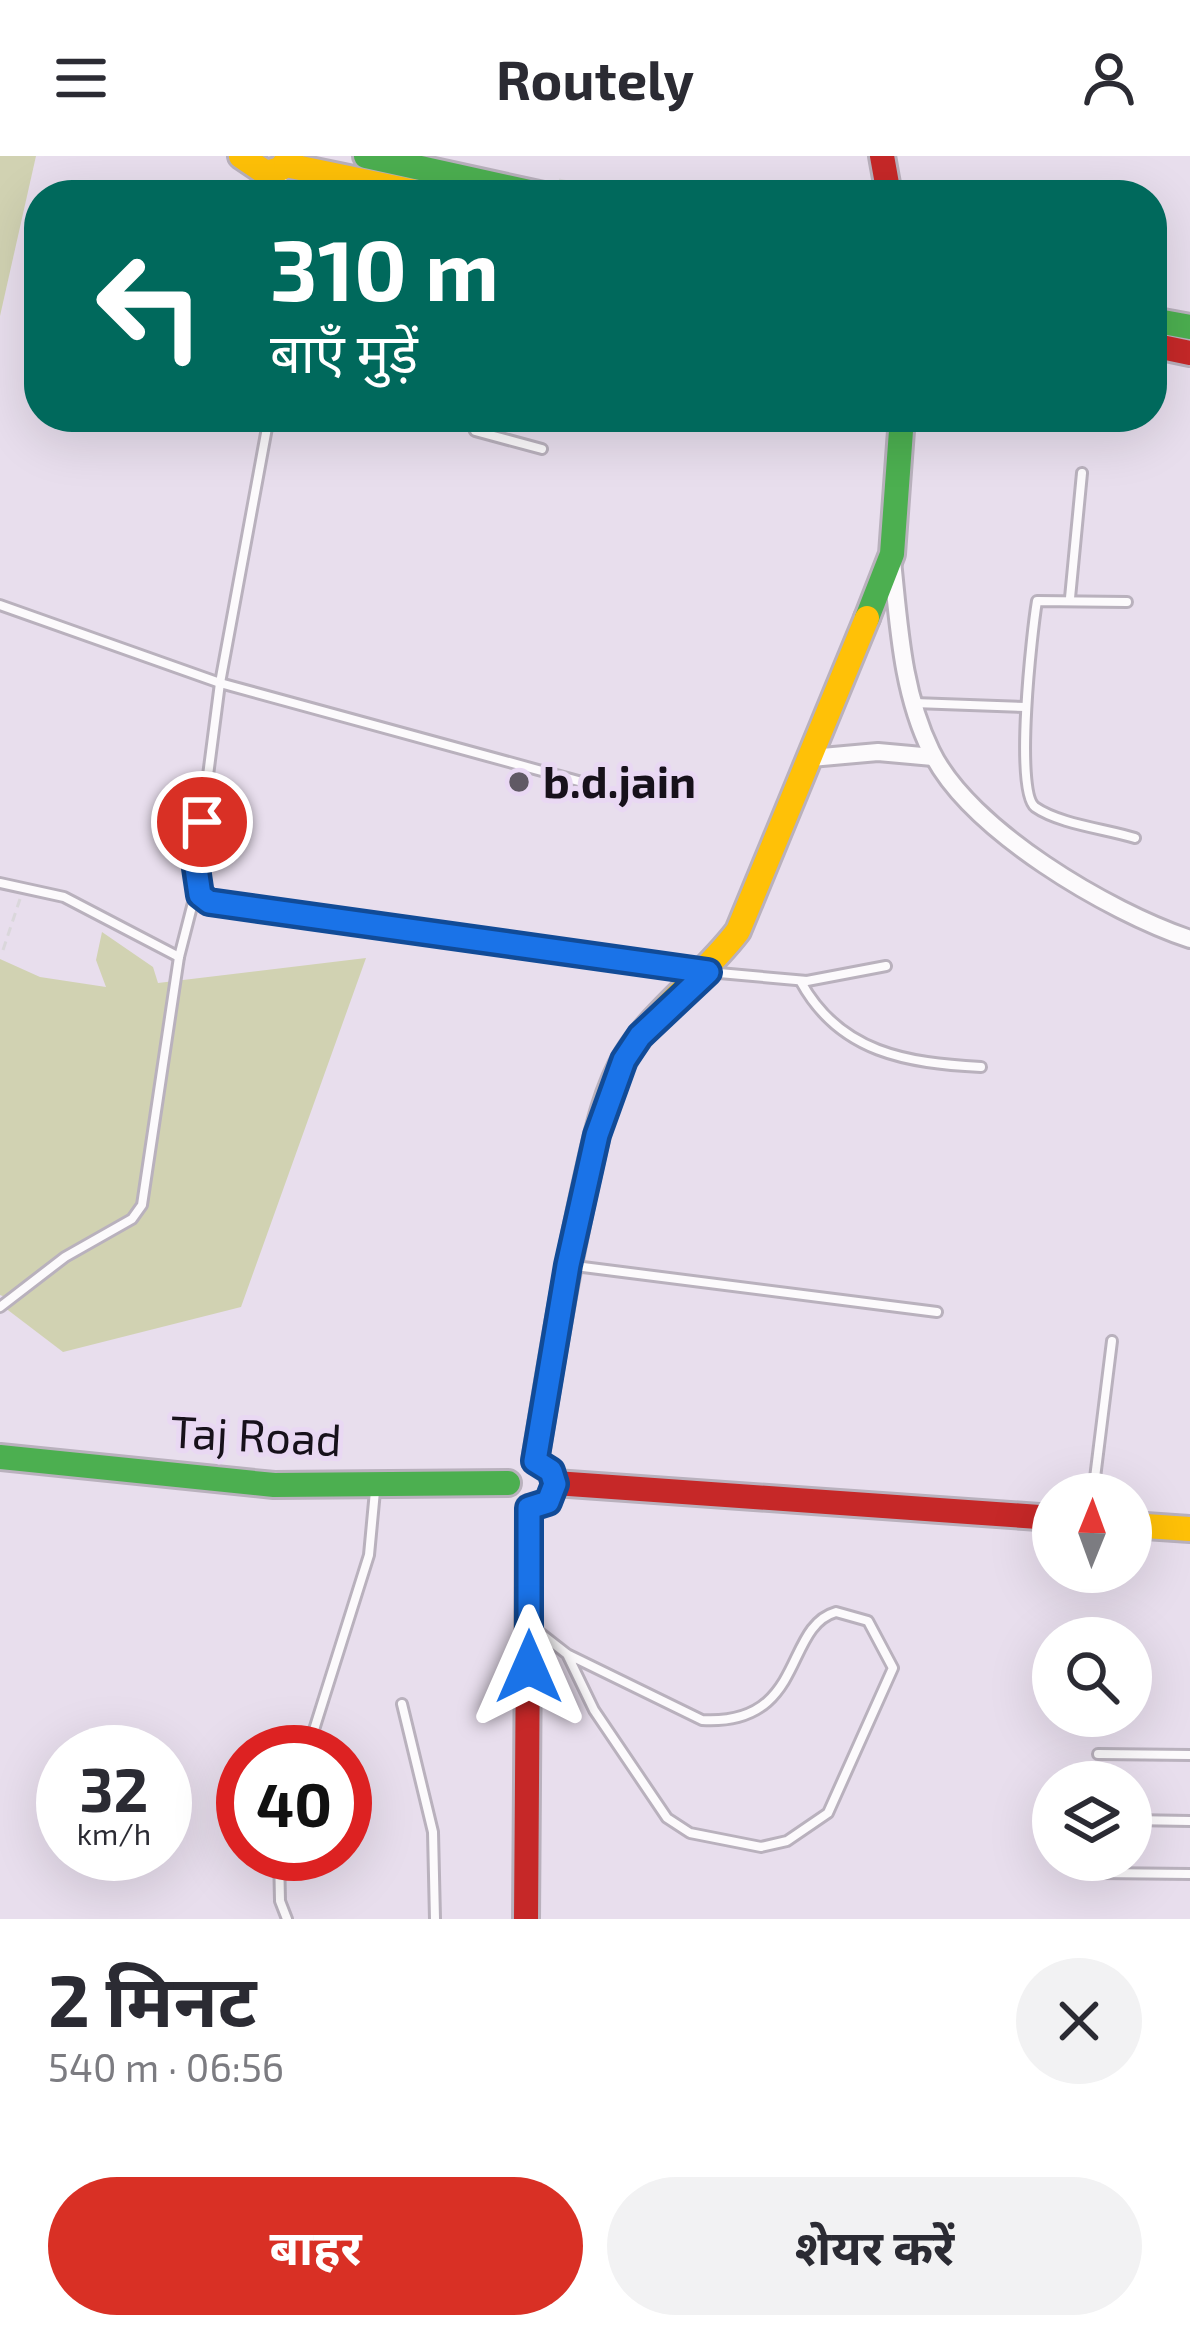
<!DOCTYPE html>
<html lang="hi">
<head>
<meta charset="utf-8">
<style>
	:root { --surface:#fff; --page:#f2f2f3; --text:#2b2b33; --muted:#7c7c81; --accent:#d93025 }
	body { margin:0; font-family:"Exo 2","Noto Sans Devanagari",sans-serif; background:var(--page); color:var(--text); height:100vh; display:flex; flex-direction:column; font-size:45px; white-space:nowrap }
	* { box-sizing:border-box; margin:0 }
	p { font-size:39px; color:var(--muted) }
	.icon { flex:none; width:66px; height:66px; fill:none; stroke:currentColor; stroke-width:2; stroke-linecap:round; stroke-linejoin:round }
	.map { position:relative; height:1763px; overflow:hidden }
	.details { display:flex; flex-direction:column; background:var(--surface); flex:1 }
	.details>* { flex:none }
	.hud { position:absolute; left:24px; top:24px; width:1143px; height:252px; border-radius:48px; box-shadow:0 12px 48px #0002; background:#00695c; color:#fff; overflow:hidden }
	.needle { width:78px; rotate:1deg }
	.controls { position:absolute; left:1032px; top:1317px; display:grid; gap:24px }
	.controls a { display:grid; place-items:center; width:120px; height:120px; border-radius:50%; background:var(--surface); box-shadow:0 12px 48px #0002; font-size:60px }
	.speed { position:absolute; left:36px; top:1569px; display:flex; gap:24px; font-size:60px; font-weight:700; text-align:center }
	.speed>* { display:grid; place-content:center; width:156px; height:156px; border-radius:50%; background:var(--surface); box-shadow:0 12px 48px #0002; line-height:1 }
	.speed small { font-size:30px; font-weight:400 }
	.speed .limit { border:18px solid #d22; background:#fff; color:#111 }
	.pin { position:absolute; display:grid; place-items:center; width:102px; height:102px; color:#fff; margin:-51px; border:6px solid #fff; border-radius:50%; box-shadow:0 3px 12px #0007 }
	.me { position:absolute; width:132px; margin:-66px; rotate:0deg; stroke-linejoin:round; filter:drop-shadow(0 0 9px #0008) }
	.turn { display:flex; align-items:center; gap:42px; height:252px; padding:0 48px; font-size:54px }
	.turn .icon { width:156px; height:156px; stroke-width:2.5 }
	.turn b { display:block; font-size:84px; line-height:102px }
	.round { display:grid; place-items:center; flex:none; width:126px; height:126px; border-radius:63px; background:var(--page) }
	.summary { display:flex; align-items:center; justify-content:space-between; height:204px; padding:0 48px }
	h1 { font-size:72px; font-weight:700; line-height:90px }
	.button { display:flex; gap:24px; margin-top:auto; padding:24px 48px }
	.button a { flex:1; height:138px; border-radius:72px; background:var(--accent); color:#fff; font-size:48px; font-weight:700; line-height:138px; text-align:center }
	.button a+a { background:var(--page); color:var(--text) }
	header { display:flex; justify-content:space-between; align-items:center; height:156px; padding:0 48px; background:var(--surface); font-size:54px; font-weight:700 }
	.map>svg:first-child { display:block }
	.green { fill:#d1d2b2 }
	.lines { fill:none; stroke-linecap:round; stroke-linejoin:round }
	.lane-casing { stroke:#b9b1bd; stroke-width:14 }
	.street-casing { stroke:#b9b1bd; stroke-width:22 }
	.fast-casing { stroke:#b9b1bd; stroke-width:30 }
	.slow-casing { stroke:#b9b1bd; stroke-width:30 }
	.jam-casing { stroke:#b9b1bd; stroke-width:30 }
	.path { stroke:#dad7db; stroke-width:3; stroke-dasharray:9 6; stroke-linecap:butt }
	.lane { stroke:#fcfafc; stroke-width:8 }
	.street { stroke:#fcfafc; stroke-width:16 }
	.fast { stroke:#4caf50; stroke-width:24 }
	.slow { stroke:#ffc107; stroke-width:24 }
	.jam { stroke:#c62828; stroke-width:24 }
	.route-casing { stroke:#114b97; stroke-width:30 }
	.route { stroke:#1a73e8; stroke-width:21 }
	.poi-dot { fill:#605964; stroke:#e9d8f3; stroke-width:4.5 }
	.labels { text-anchor:middle; stroke-width:10; stroke-linejoin:round; paint-order:stroke }
	.poi-label { font-size:45px; font-weight:bold; fill:#17111b; stroke:#e9d8f3; text-anchor:start }
	.street-label { font-size:45px; fill:#17111b; stroke:#e9d8f3 }
</style>
</head>
<body>
<header><svg class="icon" aria-label="menu" viewBox="0 0 24 24"><path d="M4 6h16M4 12h16M4 18h16"/></svg>Routely<svg class="icon" aria-label="person" viewBox="0 0 24 24"><circle cx="12" cy="8" r="4"/><path d="M4 21q1-7 8-7t8 7"/></svg></header>
<div class="map">
<svg width="1190" height="1763" viewBox="0 0 1190 1763">
	<rect width="100%" height="100%" fill="#e8deed"/>
	<!-- green -->
	<g class="green">
		<polygon points="0,0 36,0 0,160"/>
		<polygon points="102,776 153,811 158,827 366,802 241,1151 63,1196 0,1148 5,1141 0,1139 0,803 40,821 106,831 96,804"/>
	</g>
	<g class="lines">
		<!-- lane casing -->
		<g class="lane-casing">
			<g id="lane">
				<polyline points="280,15 286,39"/>
				<polyline points="269,261 220,527 196,712 203,742 708,816 807,825 886,810"/>
				<polyline points="469,261 475,275 542,293"/>
				<polyline points="1070,442 1082,317"/>
				<path d="M1127,446l-90,-1c-5,30 -23,190 -2,206 24,17 71,22 100,31"/>
				<polyline points="0,449 220,527 582,626"/>
				<polyline points="914,547 1026,551"/>
				<polyline points="0,727 64,741 179,801"/>
				<path d="M801,826c39,71 106,81 180,85"/>
				<polyline points="575,1110 937,1156"/>
				<polyline points="0,1151 65,1101 132,1063 142,1049 179,801 197,731"/>
				<polyline points="1093,1338 1112,1185"/>
				<path d="M535,1473l32,25 135,66c104,6 81,-93 134,-108l32,9 25,47 -65,145 -41,28 -26,6 -71,-14 -23,-15 -73,-108 -27,-56"/>
				<polyline points="402,1548 433,1676 435,1763"/>
				<polyline points="307,1596 369,1399 375,1335"/>
				<polyline points="1098,1598 1190,1599"/>
				<polyline points="1131,1664 1190,1665"/>
				<polyline points="279,1698 280,1745 287,1763"/>
				<polyline points="1099,1717 1190,1718"/>
			</g>
		</g>
		<!-- street casing -->
		<g class="street-casing">
			<g id="street">
				<path d="M892,405c7,65 10,131 39,190 38,79 178,161 259,188"/>
				<polyline points="811,602 878,596 933,601"/>
			</g>
		</g>
		<!-- fast casing -->
		<g class="fast-casing">
			<g id="fast">
				<polyline points="366,0 543,39"/>
				<polyline points="1152,164 1190,171"/>
				<polyline points="867,462 892,398 902,261"/>
				<polyline points="0,1301 274,1329 508,1327"/>
			</g>
		</g>
		<!-- slow casing -->
		<g class="slow-casing">
			<g id="slow">
				<polyline points="241,0 266,17 280,13 291,0"/>
				<polyline points="286,9 430,39"/>
				<path d="M535,1305c15,-92 30,-183 50,-274 10,-43 19,-94 42,-132 27,-44 78,-80 111,-124l129,-313"/>
				<polyline points="1131,1369 1190,1373"/>
			</g>
		</g>
		<!-- jam casing -->
		<g class="jam-casing">
			<g id="jam">
				<polyline points="882,0 889,39"/>
				<polyline points="1152,189 1190,197"/>
				<polyline points="555,1327 1053,1362"/>
				<polyline points="526,1763 529,1352"/>
			</g>
		</g>
		<!-- path -->
		<g class="path">
			<polyline points="559,24 630,39"/>
			<polyline points="3,794 20,743"/>
		</g>
		<!-- lane -->
		<use href="#lane" class="lane"/>
		<!-- street -->
		<use href="#street" class="street"/>
		<!-- fast -->
		<use href="#fast" class="fast"/>
		<!-- slow -->
		<use href="#slow" class="slow"/>
		<!-- jam -->
		<use href="#jam" class="jam"/>
	</g>
	<g class="lines">
		<!-- route casing -->
		<g class="route-casing">
			<polyline id="route" points="202,666 196,712 200,739 209,746 708,816 640,880 624,904 597,979 568,1109 535,1305 551,1315 555,1328 548,1346 529,1352 529,1511"/>
		</g>
		<!-- route -->
		<use href="#route" class="route"/>
	</g>
	<!-- markers -->
	<circle class="poi-dot" cx="519" cy="626" r="12"/>
	<g class="labels">
		<!-- poi labels -->
		<g class="poi-label">
			<text x="543" y="642">b.d.jain</text>
		</g>
		<!-- street labels -->
		<g class="street-label">
			<text transform="translate(256 1280) rotate(3)" y="16">Taj Road</text>
		</g>
	</g>
</svg>
<div class="controls">
<a><svg class="needle" viewBox="-14 -14 28 28"><path d="M0-13l5 13h-10z" fill="#e53935"/><path d="M0 13l5-13h-10z" fill="#7c7c81"/></svg></a>
<a><svg class="icon" aria-label="search" viewBox="0 0 24 24"><circle cx="10" cy="10" r="6"/><path d="M15 15l6 6"/></svg></a>
<a><svg class="icon" aria-label="layers" viewBox="0 0 24 24"><path d="M12 4l9 5-9 5-9-5zM3 14l9 5 9-5"/></svg></a>
</div>
<div class="speed"><div>32<small>km/h</small></div><div class="limit">40</div></div>
<div class="pin" style="left:202px;top:666px;background:#d93025"><svg class="icon" aria-label="arrive" viewBox="0 0 24 24"><path d="M6 21V4h12l-3 4 3 4H6"/></svg></div>
<svg class="me" style="left:529px;top:1511px" viewBox="-20 -20 40 40"><path d="M0-17L14 15 0 8-14 15z" fill="#1a73e8" stroke="#fff" stroke-width="4"/></svg>
<div class="hud">
<div class="turn"><svg class="icon" aria-label="left" viewBox="0 0 24 24"><path d="M17 20v-9H6M10 6l-5 5 5 5"/></svg><div><b>310 m</b>बाएँ मुड़ें</div></div>
</div>
</div>
<section class="details">
<div class="summary"><div><h1>2 मिनट</h1><p>540 m · 06:56</p></div><a class="round"><svg class="icon" aria-label="close" viewBox="0 0 24 24"><path d="M6 6l12 12M18 6L6 18"/></svg></a></div>
<div class="button"><a>बाहर</a><a>शेयर करें</a></div>
</section>
</body>
</html>
